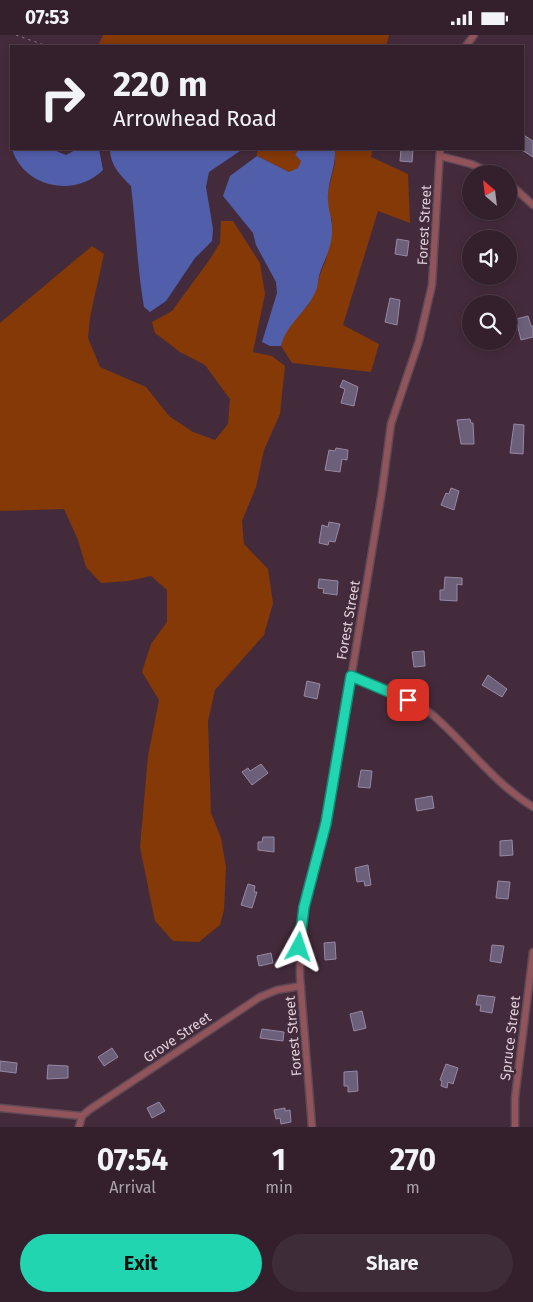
<!DOCTYPE html>
<html lang="en">
<head>
<meta charset="utf-8">
<style>
	:root { --surface:#33202c; --page:#3e2d38; --text:#f1f3f6; --muted:#a9a3a9; --line:#4e3e48; --accent:#20d5b0 }
	body { margin:0; font-family:"Fira Sans",sans-serif; background:var(--page); color:var(--text); height:100vh; display:flex; flex-direction:column; font-size:19px; white-space:nowrap }
	* { box-sizing:border-box; margin:0 }
	p { font-size:16px; color:var(--muted) }
	.icon { flex:none; width:28px; height:28px; fill:none; stroke:currentColor; stroke-width:2; stroke-linecap:round; stroke-linejoin:round }
	.map { position:relative; height:1092px; overflow:hidden }
	.panel { display:flex; flex-direction:column; background:var(--surface); flex:1 }
	.panel>* { flex:none }
	.hud { position:absolute; left:10px; top:10px; width:514px; height:105px; border-radius:0px; box-shadow:0 2px 8px #0003,0 0 0 1px var(--line); background:#33202c; color:var(--text); overflow:hidden }
	.needle { width:32px; rotate:332deg }
	.controls { position:absolute; left:462px; top:130px; display:grid; gap:10px }
	.controls a { display:grid; place-items:center; width:55px; height:55px; border-radius:50%; background:var(--surface); box-shadow:0 2px 8px #0003,0 0 0 1px var(--line); font-size:25px }
	.pin { position:absolute; display:grid; place-items:center; width:42px; height:42px; color:#fff; margin:-21px; border-radius:10px; box-shadow:0 2px 8px #0006 }
	.me { position:absolute; width:55px; margin:-28px; rotate:5deg; stroke-linejoin:round; filter:drop-shadow(0 0 4px #0008) }
	.turn { display:flex; align-items:center; gap:18px; height:105px; padding:0 20px; font-size:22px }
	.turn .icon { width:65px; height:65px; stroke-width:2.5 }
	.turn b { display:block; font-size:35px; line-height:42px }
	.eta { display:flex; justify-content:space-evenly; align-items:center; height:85px; text-align:center }
	.eta b { font-size:30px; font-weight:700; line-height:35px }
	.action { display:flex; gap:10px; margin-top:auto; padding:10px 20px }
	.action a { flex:1; height:58px; border-radius:30px; background:var(--accent); color:#111; font-size:20px; font-weight:700; line-height:58px; text-align:center }
	.action a+a { background:var(--page); color:var(--text) }
	.status { display:flex; justify-content:space-between; align-items:center; height:35px; padding:0 25px; background:var(--surface); direction:ltr }
	.status svg { height:14px; fill:currentColor }
	.map>svg:first-child { display:block }
	.green { fill:#843907 }
	.water { fill:#515eaa }
	.building { fill:#6c5f79; stroke:#9688a5 }
	.lines { fill:none; stroke-linecap:round; stroke-linejoin:round }
	.minor-casing { stroke:#604957; stroke-width:9 }
	.path { stroke:#8e7986; stroke-width:1; stroke-dasharray:2.5 4; stroke-linecap:butt }
	.minor { stroke:#91545a; stroke-width:6 }
	.route-casing { stroke:#158a72; stroke-width:12 }
	.route { stroke:#20d5b0; stroke-width:9 }
	.labels { text-anchor:middle; stroke-width:5; stroke-linejoin:round; paint-order:stroke }
	.street-label { font-size:14px; fill:#dfcfd9; stroke:#442b3b }
</style>
</head>
<body>
<div class="status"><b>07:53</b><svg viewBox="0 0 49 12"><path d="M0 12V9h3v3zM5 12V6h3v6zM10 12V3h3v9zM15 12V0h3v12zM26 1h20v11H26zM47 4h2v5h-2z"/></svg></div>
<div class="map">
<svg width="533" height="1092" viewBox="0 0 533 1092">
	<rect width="100%" height="100%" fill="#442b3b"/>
	<!-- green -->
	<g class="green">
		<polygon points="103,0 389,0 386,11 98,11"/>
		<polygon points="257,114 299,114 295,120 301,126 298,134 289,137 257,121"/>
		<polygon points="335,114 373,114 371,122 408,139 410,188 378,176 343,290 379,309 371,337 292,328 281,311 284,300 292,287 309,269 326,224 332,185 327,177 328,157 335,127"/>
		<polygon points="221,186 233,186 260,228 265,259 253,317 272,321 285,331 280,379 264,415 256,452 242,486 244,509 268,534 273,568 264,600 215,655 208,686 211,778 221,803 226,832 224,875 220,890 199,907 173,906 155,886 140,812 148,721 159,665 142,637 151,609 167,587 167,555 151,541 128,546 101,548 86,532 78,505 64,474 0,476 0,288 92,211 104,219 90,282 88,303 100,332 146,352 169,381 193,397 215,405 228,389 230,364 205,330 180,317 155,298 152,287 172,276 210,224 220,208"/>
	</g>
	<!-- water -->
	<g class="water">
		<path d="M12,114h39l15,6 11,-6h22l4,21c-28,28 -79,18 -91,-21z"/>
		<path d="M110,114h133l-34,23 -3,15 7,42 -1,12 -17,17 -29,43 -16,11 -6,-5c-7,-40 -8,-81 -13,-121 -11,-11 -21,-21 -21,-37z"/>
		<path d="M299,114h36c1,16 -6,30 -7,45 -1,16 5,24 4,38 0,16 -9,30 -13,44 -1,4 -1,8 -2,12 -8,23 -30,34 -36,58h-11l-8,-4 15,-49 -1,-11 -20,-37 -3,-12 -30,-37 7,-20 27,-20 32,16 9,-4 3,-7 -6,-6z"/>
	</g>
	<!-- building -->
	<g class="building">
		<polygon points="522,99 533,106 533,122 522,115"/>
		<polygon points="401,114 413,114 412,127 400,126"/>
		<polygon points="397,204 409,206 407,221 395,219"/>
		<polygon points="390,263 400,265 397,290 385,287"/>
		<polygon points="528,281 531,291 533,291 533,302 521,305 516,284"/>
		<polygon points="343,345 358,352 354,371 341,368 345,354 340,352"/>
		<polygon points="470,384 471,388 473,388 474,409 461,409 457,385"/>
		<polygon points="514,389 524,390 523,419 510,418"/>
		<polygon points="336,413 348,415 347,425 342,424 340,437 325,435 329,415 335,416"/>
		<polygon points="451,453 459,456 454,475 441,470 446,458 449,459"/>
		<polygon points="329,487 340,489 335,507 329,506 328,510 319,508 322,490 328,492"/>
		<polygon points="445,542 462,543 462,550 457,549 457,566 440,565 440,555 444,555"/>
		<polygon points="319,544 338,546 337,560 323,558 324,554 318,553"/>
		<polygon points="424,616 425,631 414,632 412,617"/>
		<polygon points="488,640 507,654 502,662 482,650"/>
		<polygon points="307,646 320,649 317,664 304,661"/>
		<polygon points="261,729 268,738 252,750 242,737 248,733 250,736"/>
		<polygon points="361,735 372,736 370,753 358,752"/>
		<polygon points="432,761 434,773 417,776 415,764"/>
		<polygon points="263,802 274,802 274,817 258,815 258,807 262,807"/>
		<polygon points="512,805 513,820 500,821 500,806"/>
		<polygon points="368,830 371,850 365,851 364,846 357,847 355,833"/>
		<polygon points="498,846 510,847 508,864 496,863"/>
		<polygon points="248,849 255,851 254,857 257,857 252,873 241,870"/>
		<polygon points="335,907 336,924 325,925 324,908"/>
		<polygon points="492,910 504,911 501,928 490,926"/>
		<polygon points="271,918 273,928 259,931 257,921"/>
		<polygon points="478,960 495,962 492,978 480,976 481,970 476,970"/>
		<polygon points="362,976 366,993 354,996 350,979"/>
		<polygon points="262,994 284,997 283,1006 260,1003"/>
		<polygon points="112,1013 118,1022 104,1031 98,1022"/>
		<polygon points="0,1026 17,1028 16,1038 0,1036"/>
		<polygon points="446,1029 458,1033 453,1049 448,1047 447,1053 441,1051 442,1046 440,1045"/>
		<polygon points="48,1030 68,1031 68,1043 47,1044"/>
		<polygon points="357,1036 358,1056 348,1057 348,1051 344,1051 344,1037"/>
		<polygon points="159,1067 165,1076 152,1083 147,1073"/>
		<polygon points="285,1073 285,1076 290,1075 291,1087 281,1089 280,1083 276,1084 274,1075"/>
	</g>
	<g class="lines">
		<!-- minor casing -->
		<g class="minor-casing">
			<g id="minor">
				<polyline points="466,11 474,0"/>
				<polyline points="440,121 471,129 494,139"/>
				<polyline points="509,148 533,170"/>
				<path d="M351,641c29,9 60,21 83,40 34,30 60,67 99,91"/>
				<polyline points="0,1073 82,1081"/>
				<polyline points="79,1092 82,1081 89,1075 260,962 277,955 301,951"/>
				<polyline points="312,1092 300,942 300,891 327,788 382,456 391,389 419,306 432,250 440,114"/>
				<polyline points="515,1092 515,1063 533,917"/>
			</g>
		</g>
		<!-- path -->
		<polyline class="path" points="16,0 47,11"/>
		<!-- minor -->
		<use href="#minor" class="minor"/>
	</g>
	<g class="lines">
		<!-- route casing -->
		<g class="route-casing">
			<polyline id="route" points="299,912 304,872 326,788 351,641 408,665"/>
		</g>
		<!-- route -->
		<use href="#route" class="route"/>
	</g>
	<g class="labels">
		<!-- street labels -->
		<g class="street-label">
			<text transform="translate(424 190) rotate(-87)" y="5">Forest Street</text>
			<text transform="translate(348 585) rotate(-80)" y="5">Forest Street</text>
			<text transform="translate(293 1001) rotate(-95)" y="5">Forest Street</text>
			<text transform="translate(177 1002) rotate(-34)" y="5">Grove Street</text>
			<text transform="translate(510 1003) rotate(-83)" y="5">Spruce Street</text>
		</g>
	</g>
</svg>
<div class="controls">
<a><svg class="needle" viewBox="-14 -14 28 28"><path d="M0-13l5 13h-10z" fill="#e53935"/><path d="M0 13l5-13h-10z" fill="#a9a3a9"/></svg></a>
<a><svg class="icon" aria-label="sound" viewBox="0 0 24 24"><path d="M4 9h4l5-4v14l-5-4H4zM17 9q2 3 0 6"/></svg></a>
<a><svg class="icon" aria-label="search" viewBox="0 0 24 24"><circle cx="10" cy="10" r="6"/><path d="M15 15l6 6"/></svg></a>
</div>
<div class="pin" style="left:408px;top:665px;background:#d93025"><svg class="icon" aria-label="arrive" viewBox="0 0 24 24"><path d="M6 21V4h12l-3 4 3 4H6"/></svg></div>
<svg class="me" style="left:299px;top:912px" viewBox="-20 -20 40 40"><path d="M0-17L14 15 0 8-14 15z" fill="#20d5b0" stroke="#fff" stroke-width="4"/></svg>
<div class="hud">
<div class="turn"><svg class="icon" aria-label="right" viewBox="0 0 24 24"><path d="M7 20v-9h11M14 6l5 5-5 5"/></svg><div><b>220 m</b>Arrowhead Road</div></div>
</div>
</div>
<section class="panel">
<div class="eta">
<div><b>07:54</b><p>Arrival</p></div>
<div><b>1</b><p>min</p></div>
<div><b>270</b><p>m</p></div>
</div>
<div class="action"><a>Exit</a><a>Share</a></div>
</section>
</body>
</html>
